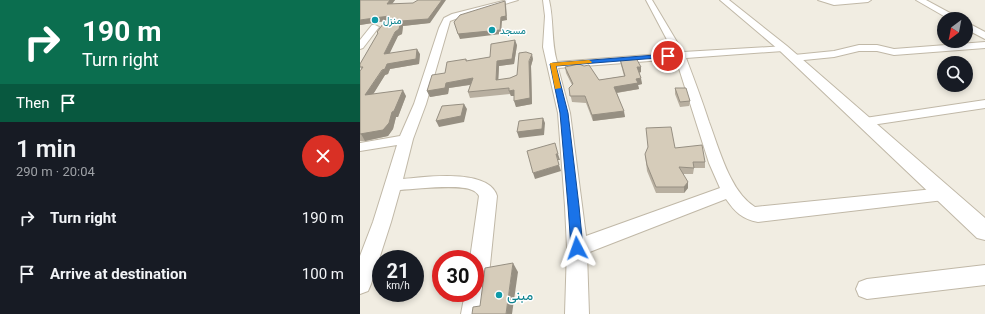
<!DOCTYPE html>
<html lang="en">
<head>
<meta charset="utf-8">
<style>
	:root { --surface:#171b24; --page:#242831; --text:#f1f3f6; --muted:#9ea1a6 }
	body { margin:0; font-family:Roboto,Vazirmatn,sans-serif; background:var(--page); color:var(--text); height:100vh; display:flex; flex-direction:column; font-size:15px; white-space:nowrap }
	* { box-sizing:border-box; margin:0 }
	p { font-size:13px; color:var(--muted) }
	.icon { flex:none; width:22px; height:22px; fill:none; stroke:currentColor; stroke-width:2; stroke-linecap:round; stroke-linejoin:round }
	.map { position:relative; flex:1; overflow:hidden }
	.drawer { display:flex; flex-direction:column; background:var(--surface); width:360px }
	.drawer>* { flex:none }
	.banner { background:#0b6e4f; color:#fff; overflow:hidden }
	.needle { width:26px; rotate:212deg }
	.fabs { position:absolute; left:577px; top:12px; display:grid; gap:8px }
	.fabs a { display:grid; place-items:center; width:36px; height:36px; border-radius:50%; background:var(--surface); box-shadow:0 2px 6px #0003; font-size:20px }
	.speed { position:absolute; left:12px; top:250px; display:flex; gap:8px; font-size:20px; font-weight:700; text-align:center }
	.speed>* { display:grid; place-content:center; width:52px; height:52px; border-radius:50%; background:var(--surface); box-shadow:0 2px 6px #0003; line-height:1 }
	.speed small { font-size:10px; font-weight:400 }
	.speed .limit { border:6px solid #d22; background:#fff; color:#111 }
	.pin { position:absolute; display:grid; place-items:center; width:34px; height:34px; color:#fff; margin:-17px; border:2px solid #fff; border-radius:50%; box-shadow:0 1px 4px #0007 }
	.me { position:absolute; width:44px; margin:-22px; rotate:356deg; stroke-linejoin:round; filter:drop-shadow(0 0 3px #0008) }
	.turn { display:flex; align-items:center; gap:14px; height:84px; padding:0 16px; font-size:18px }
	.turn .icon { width:52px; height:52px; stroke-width:2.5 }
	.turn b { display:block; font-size:28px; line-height:34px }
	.then { display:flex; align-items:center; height:38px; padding:0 16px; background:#0003; gap:8px; font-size:15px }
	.round { display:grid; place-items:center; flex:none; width:42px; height:42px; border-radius:21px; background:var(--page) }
	.overview { display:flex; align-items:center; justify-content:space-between; height:68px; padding:0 16px }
	h1 { font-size:24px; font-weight:600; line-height:30px }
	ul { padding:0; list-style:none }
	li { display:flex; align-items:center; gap:12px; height:56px; padding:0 16px }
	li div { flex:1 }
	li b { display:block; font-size:15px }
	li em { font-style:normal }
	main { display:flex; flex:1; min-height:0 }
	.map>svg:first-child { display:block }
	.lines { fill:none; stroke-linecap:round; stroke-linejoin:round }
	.minor-casing { stroke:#c0b8a7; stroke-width:2 }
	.tertiary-casing { stroke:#c0b8a7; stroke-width:2 }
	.minor { fill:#fff; fill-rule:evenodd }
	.tertiary { fill:#fff; fill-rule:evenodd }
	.wall { fill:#b8afa0 }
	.shaded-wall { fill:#968f82 }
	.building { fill:#d6ccba; stroke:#968f82 }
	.route { fill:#1a73e8; stroke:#114b97 }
	.slow { fill:#f59e0b }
	.culture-dot { fill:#0f9aa8; stroke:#fff; stroke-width:1.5 }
	.labels { text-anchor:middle; stroke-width:3; stroke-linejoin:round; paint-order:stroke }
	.far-culture-label { font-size:10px; fill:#0d838f; stroke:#fff; text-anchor:start }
	.near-culture-label { font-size:14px; fill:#0d838f; stroke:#fff; text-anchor:start }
</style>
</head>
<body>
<main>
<section class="drawer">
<div class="banner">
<div class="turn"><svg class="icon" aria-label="right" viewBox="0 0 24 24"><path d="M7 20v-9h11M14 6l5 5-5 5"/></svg><div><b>190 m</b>Turn right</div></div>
<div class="then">Then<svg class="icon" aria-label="arrive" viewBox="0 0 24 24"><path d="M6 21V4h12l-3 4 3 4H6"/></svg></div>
</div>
<div class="overview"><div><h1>1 min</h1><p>290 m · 20:04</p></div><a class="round" style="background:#d93025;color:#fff"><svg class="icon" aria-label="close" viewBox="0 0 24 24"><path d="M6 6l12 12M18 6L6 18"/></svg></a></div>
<ul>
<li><svg class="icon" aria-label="right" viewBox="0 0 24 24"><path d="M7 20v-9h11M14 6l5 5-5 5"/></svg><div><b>Turn right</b></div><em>190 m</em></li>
<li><svg class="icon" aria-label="arrive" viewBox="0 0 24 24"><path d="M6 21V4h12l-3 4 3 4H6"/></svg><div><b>Arrive at destination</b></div><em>100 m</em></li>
</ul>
</section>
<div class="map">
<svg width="625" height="314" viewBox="0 0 625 314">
	<rect width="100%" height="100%" fill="#f1ede2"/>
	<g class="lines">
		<!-- minor casing -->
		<g class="minor-casing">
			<g id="minor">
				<path d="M147,0h11l-60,18 -8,3 -24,83 -13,35 -10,40c22,-2 86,-11 94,17l-12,118h-24l4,-21h10v-34h-5l9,-63c-1,-2 -4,-5 -7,-6 -13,-6 -56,-1 -72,0l-9,32 -20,62 -3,7 -8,3v-38l13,-34 24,-77 -37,6v-8l40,-7 14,-32 25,-76 5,-10 8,-4z"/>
				<path d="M183,0h6c5,21 2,41 8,62l117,-9 -28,-53h6l31,52 103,-6 2,2 -5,3 -97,7c8,21 16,42 23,64 10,26 21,70 46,85l189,-19 6,2 2,4 -2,4 -6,2 -186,22c-16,-3 -23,-10 -32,-23l-139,54 2,61h-24l2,-66 -2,-42 -7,-93 -15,-66 2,-31zM316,59l33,104 11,25 -134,48 -16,-123 -12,-45z"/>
				<polygon points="458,0 511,0 508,2 474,5"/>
				<polygon points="12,25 15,25 19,27 3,48 0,49 0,40"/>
				<polygon points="625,42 625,48 534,55 517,51 499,51 474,57 434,61 429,58 434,55 474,51 499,45 517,45 534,49"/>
				<polygon points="625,100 625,108 505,126 500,125 498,122 500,119 505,118"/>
				<polygon points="625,265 625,285 507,299 499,296 496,289 499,282 507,279"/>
			</g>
		</g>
		<!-- tertiary casing -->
		<g class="tertiary-casing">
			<g id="tertiary">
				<polygon points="360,0 369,0 427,46 625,218 625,240 617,238 419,50"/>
				<polygon points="556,0 566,0 601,19 589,19"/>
				<polygon points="606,22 625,32 625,39 606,29"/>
			</g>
		</g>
		<!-- minor -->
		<use href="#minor" class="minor"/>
		<!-- tertiary -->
		<use href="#tertiary" class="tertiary"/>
	</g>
	<!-- wall -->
	<g class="wall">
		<polygon points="0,0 35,0 32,4 70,23 43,26 42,34 38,36 29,53 60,54 59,64 30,69 28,74 25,75 13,94 46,96 38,117 36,117 33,129 28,136 5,141 0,141 0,71 1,70 0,64 18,34 17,32 25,21 0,25"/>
		<polygon points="157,45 154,64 139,66 138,80 150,78 157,75 173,59 171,66 172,104 156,107 154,96 151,96 150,94 110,98 108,92 110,85 89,88 88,94 70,97 67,91 85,73 106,59 107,61 130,57"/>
		<polygon points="260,59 281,67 281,72 279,73 282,84 278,85 279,89 257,93 265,117 233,121 226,103 212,102 209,88 212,85 206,73 205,67 239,80 264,76 261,65"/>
		<polygon points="315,88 330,101 329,106 320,107 315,94"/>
		<polygon points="315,148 345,162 345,168 334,168 333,174 323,174 328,188 324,193 296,193 287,171 285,154"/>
	</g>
	<!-- shaded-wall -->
	<g class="shaded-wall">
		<polygon points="30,0 35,0 29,8 27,4"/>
		<polygon points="82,0 86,0 70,23 43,26 42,34 38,36 27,59 24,54 41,21"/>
		<polygon points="145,1 146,5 147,20 142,21 141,34 100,39 98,34 141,17"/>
		<polygon points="29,16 32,20 0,25 0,20"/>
		<polygon points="155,40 157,45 154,64 139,66 138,86 136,80 137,61"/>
		<polygon points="57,49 60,54 59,64 30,69 28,74 25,75 9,101 5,95 27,64"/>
		<polygon points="172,54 173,59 171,66 172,104 156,107 154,101"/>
		<polygon points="277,67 281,67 281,72 278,73"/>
		<polygon points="113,78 115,84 89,88 88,94 70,97 67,91 86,83"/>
		<polygon points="281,78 282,84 278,85 279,89 255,93 254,87 276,79"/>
		<polygon points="43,90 46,96 38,117 36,117 33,129 28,136 5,141 1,134 32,112"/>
		<polygon points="154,90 156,96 151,96 149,91"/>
		<polygon points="104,104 107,109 104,122 79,127 76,121"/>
		<polygon points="264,111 265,117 233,121 232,115"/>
		<polygon points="183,118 185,123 184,135 159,138 157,132"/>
		<polygon points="196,154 198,154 200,160 198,160"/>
		<polygon points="199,165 201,171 175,179 173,173"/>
		<polygon points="328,182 328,188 324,193 324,187"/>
		<polygon points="153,263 158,272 152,314 146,314"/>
	</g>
	<!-- building -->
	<g class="building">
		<polygon points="0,0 30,0 27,4 53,3 58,0 82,0 68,19 41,21 39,29 35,32 24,54 57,49 56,59 27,64 25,69 22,70 5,95 43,90 34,111 32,112 29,123 23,130 0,134 0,71 3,67 0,67 0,64 18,33 17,32 29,16 0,20"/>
		<polygon points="145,1 146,16 141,17 140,30 98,34 94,22 100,15"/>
		<polygon points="155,40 152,59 137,61 136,80 150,78 157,75 159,53 166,52 172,54 169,61 170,98 154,101 154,90 149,91 149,88 108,92 113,78 86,83 85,88 67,91 72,75 85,73 87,62 106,59 106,61 130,57 131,44"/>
		<polygon points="276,58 281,67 277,67 281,78 276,79 278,83 254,87 264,111 232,115 225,96 210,96 209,88 213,84 205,67 219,64 224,66 229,65 239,80 265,76 260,59"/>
		<polygon points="315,88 326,88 330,101 320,102"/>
		<polygon points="104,104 101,116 76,121 82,106"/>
		<polygon points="183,118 182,129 157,132 159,121"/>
		<polygon points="311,127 315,148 342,145 345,162 333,162 334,168 319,167 328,182 324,187 296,187 287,165 285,154 288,147 286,128"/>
		<polygon points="195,143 198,154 196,154 199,165 173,173 167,151"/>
		<polygon points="153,263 146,314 112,314 113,307 120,306 125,268"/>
	</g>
	<!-- route -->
	<polygon class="route" points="308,54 311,56 310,57 196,66 208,113 219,206 223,248 221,252 217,254 212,252 211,248 208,206 200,113 190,64 193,63"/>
	<!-- slow -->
	<polygon class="slow" points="229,60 232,62 231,63 196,66 201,88 195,89 190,63"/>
	<!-- markers -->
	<g class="culture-dot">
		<circle cx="15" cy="20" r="4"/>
		<circle cx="132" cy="30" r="4"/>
		<circle cx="139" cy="295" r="4"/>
	</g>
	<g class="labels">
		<!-- far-culture labels -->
		<g class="far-culture-label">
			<text x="23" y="24">منزل</text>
			<text x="140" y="34">مسجد</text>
		</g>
		<!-- near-culture labels -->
		<g class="near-culture-label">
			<text x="147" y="300">مبنى</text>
		</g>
	</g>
</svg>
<div class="fabs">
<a><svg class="needle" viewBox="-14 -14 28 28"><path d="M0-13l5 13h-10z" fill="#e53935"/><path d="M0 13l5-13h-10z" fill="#9ea1a6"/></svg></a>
<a><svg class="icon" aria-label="search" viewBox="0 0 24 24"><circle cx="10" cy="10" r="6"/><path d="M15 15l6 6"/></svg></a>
</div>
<div class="speed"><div>21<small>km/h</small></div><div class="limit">30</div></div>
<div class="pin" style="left:308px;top:56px;background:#d93025"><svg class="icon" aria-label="arrive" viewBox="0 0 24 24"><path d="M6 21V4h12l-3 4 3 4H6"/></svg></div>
<svg class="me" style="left:217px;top:248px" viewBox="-20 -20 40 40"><path d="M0-17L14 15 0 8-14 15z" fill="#1a73e8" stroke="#fff" stroke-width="4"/></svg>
</div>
</main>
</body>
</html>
